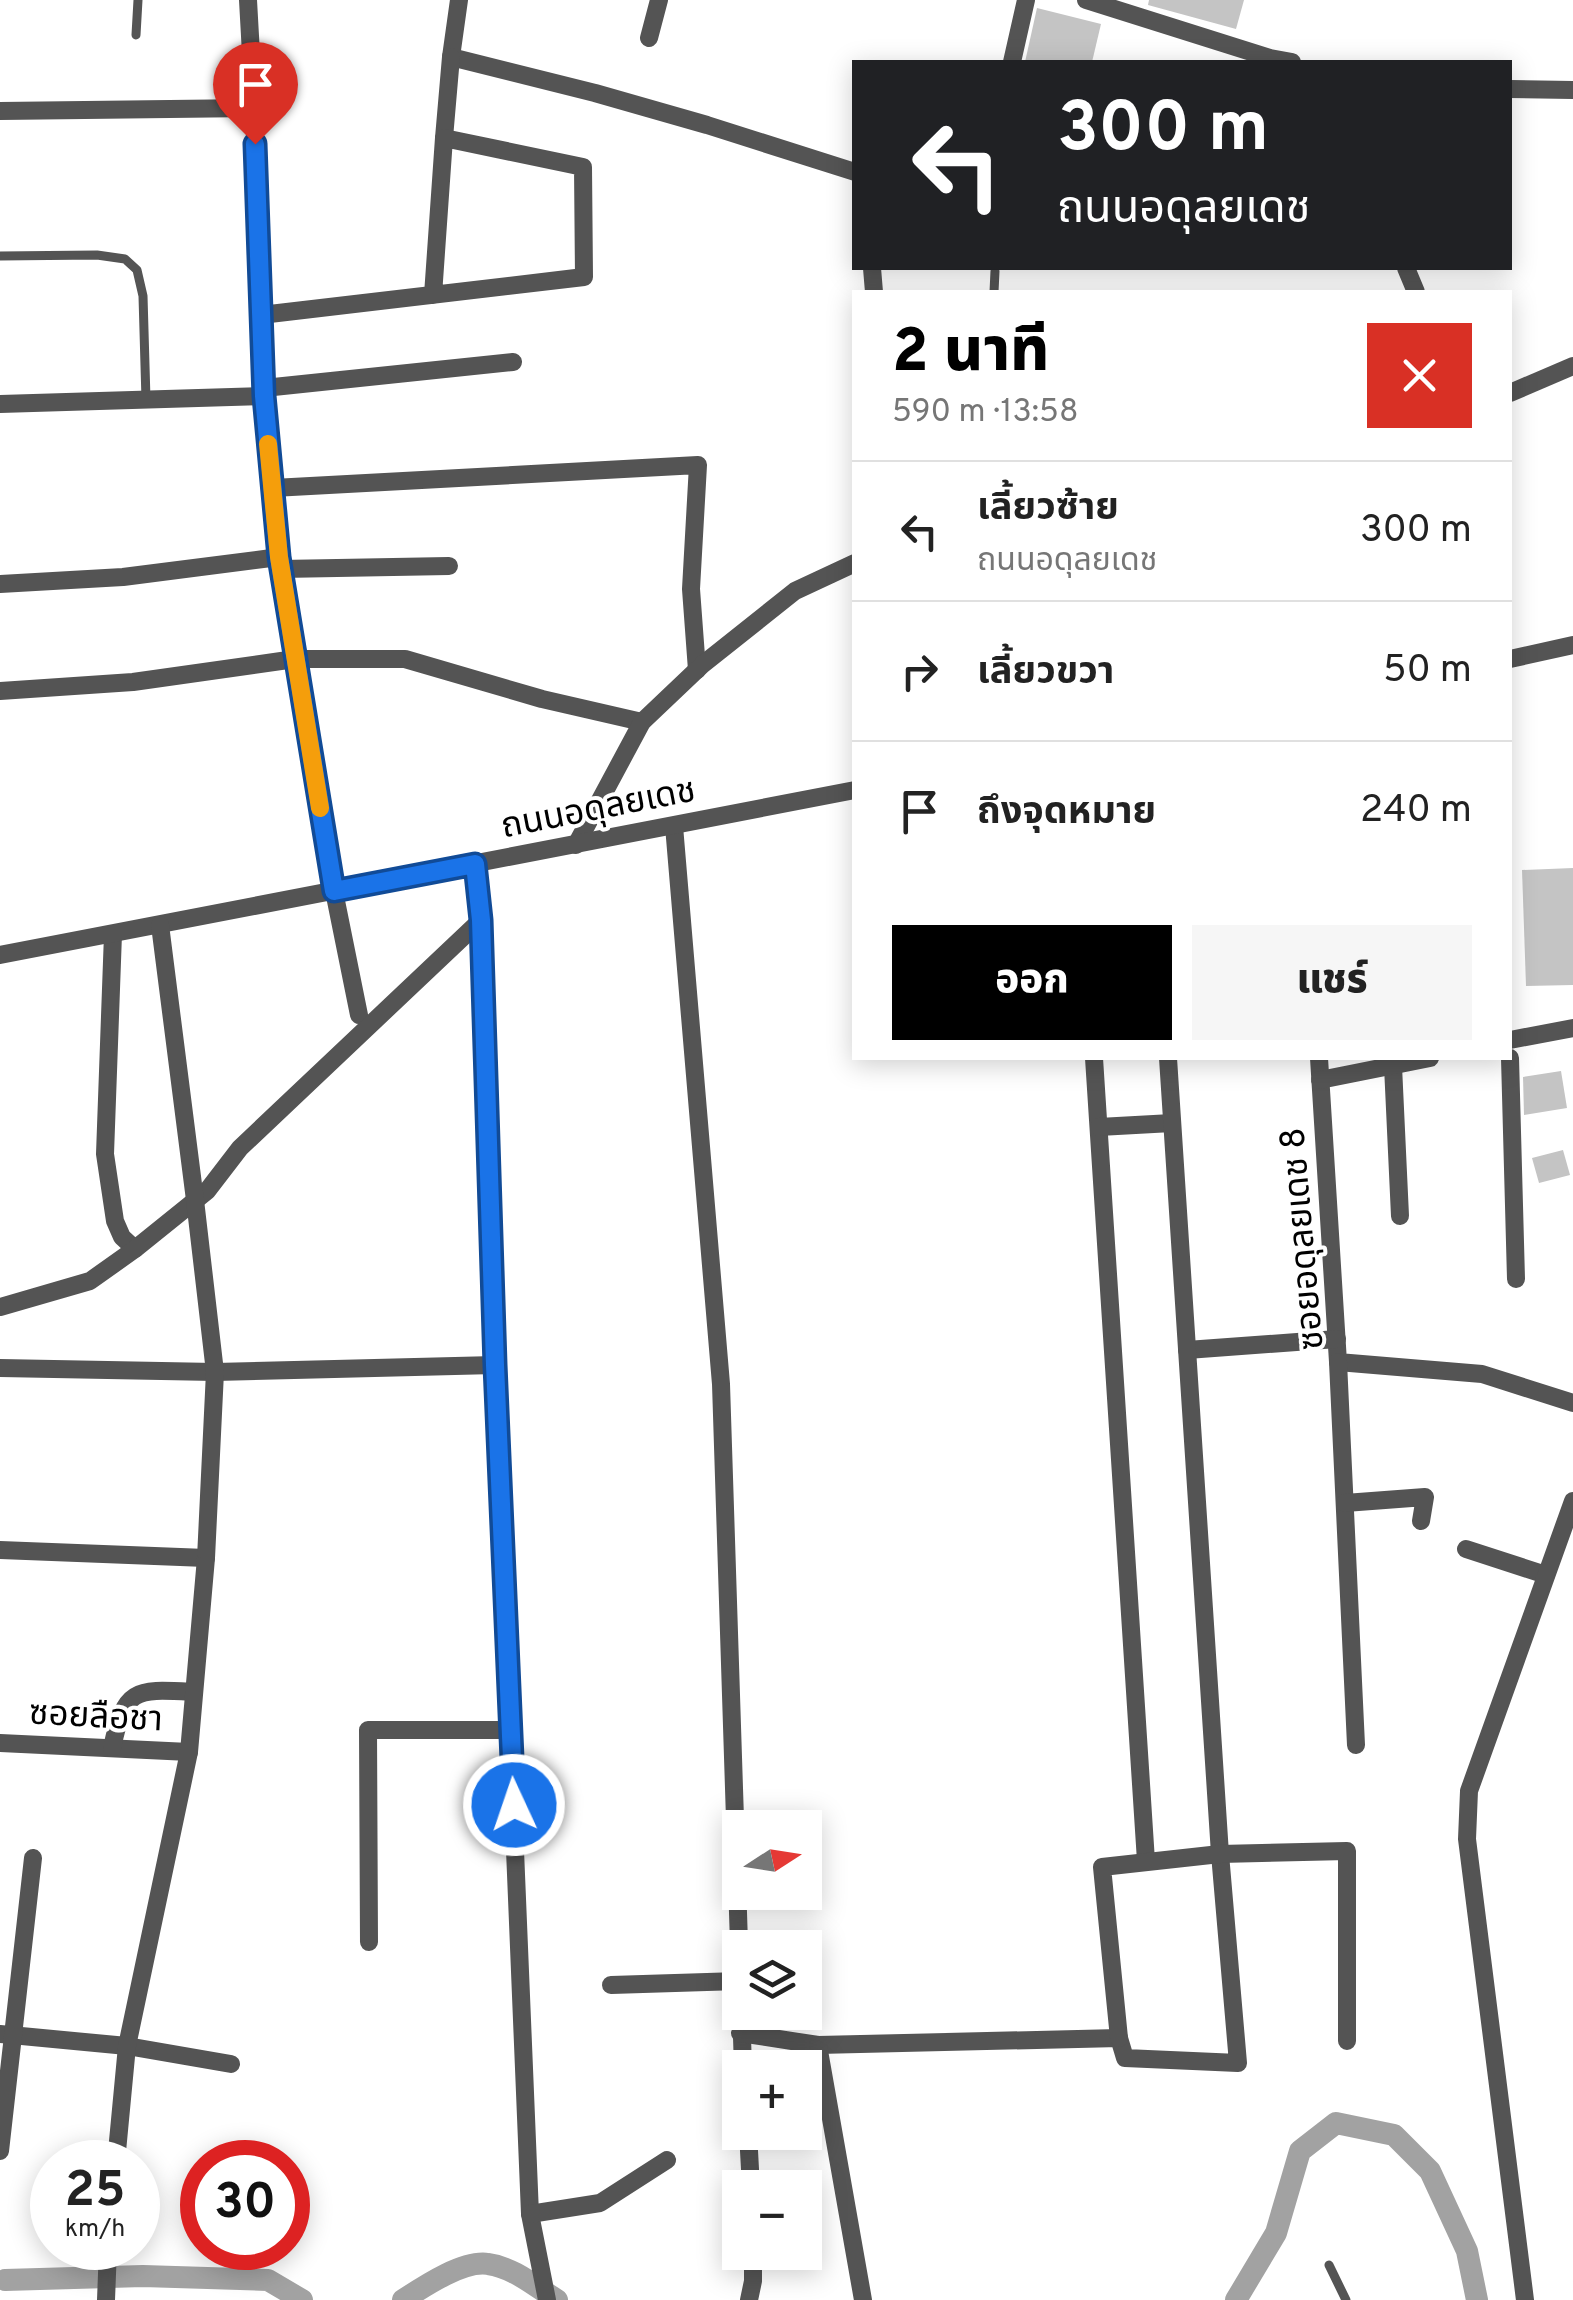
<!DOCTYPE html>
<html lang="th">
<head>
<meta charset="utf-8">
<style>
	:root { --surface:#fff; --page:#f6f6f6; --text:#222; --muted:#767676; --line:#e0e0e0; --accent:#000 }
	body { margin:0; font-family:Overpass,"Noto Sans Thai",sans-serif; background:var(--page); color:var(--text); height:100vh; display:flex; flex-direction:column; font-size:38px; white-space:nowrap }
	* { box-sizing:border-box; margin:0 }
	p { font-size:32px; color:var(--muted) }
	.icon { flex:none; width:55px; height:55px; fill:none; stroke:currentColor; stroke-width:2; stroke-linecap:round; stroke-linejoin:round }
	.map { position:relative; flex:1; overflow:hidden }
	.panel { position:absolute; left:852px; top:290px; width:660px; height:770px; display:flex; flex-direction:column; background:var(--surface); border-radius:0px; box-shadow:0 5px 25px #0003 }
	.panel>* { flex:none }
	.top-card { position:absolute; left:852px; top:60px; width:660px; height:210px; border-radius:0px; box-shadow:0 5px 25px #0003; background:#202124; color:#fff; overflow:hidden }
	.needle { width:65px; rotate:78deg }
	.fabs { position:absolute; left:722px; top:1810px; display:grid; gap:20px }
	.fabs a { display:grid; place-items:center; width:100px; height:100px; border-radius:0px; background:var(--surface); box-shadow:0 5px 25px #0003; font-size:50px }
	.speed { position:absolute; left:30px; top:2140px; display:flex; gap:20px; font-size:50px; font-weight:700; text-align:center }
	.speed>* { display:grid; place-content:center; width:130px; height:130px; border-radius:50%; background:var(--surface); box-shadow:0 5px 25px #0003; line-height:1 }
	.speed small { font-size:25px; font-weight:400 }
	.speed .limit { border:15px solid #d22; background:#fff; color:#111 }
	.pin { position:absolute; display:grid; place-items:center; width:85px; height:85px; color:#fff; margin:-102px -42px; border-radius:50% 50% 50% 0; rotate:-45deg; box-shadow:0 0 10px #0007 }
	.pin .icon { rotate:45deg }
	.me { position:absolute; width:110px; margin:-55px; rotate:357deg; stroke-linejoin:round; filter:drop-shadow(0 0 8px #0008) }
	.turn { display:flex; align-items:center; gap:35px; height:210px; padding:0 40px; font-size:45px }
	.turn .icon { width:130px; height:130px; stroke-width:2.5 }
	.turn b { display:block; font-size:70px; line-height:85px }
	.round { display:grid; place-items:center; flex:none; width:105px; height:105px; border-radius:0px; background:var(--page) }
	.head { display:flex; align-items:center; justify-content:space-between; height:170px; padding:0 40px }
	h1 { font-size:60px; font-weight:800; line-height:75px; color:var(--accent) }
	.action { display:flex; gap:20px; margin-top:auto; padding:20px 40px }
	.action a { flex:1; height:115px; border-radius:0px; background:var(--accent); color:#fff; font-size:40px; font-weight:800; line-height:115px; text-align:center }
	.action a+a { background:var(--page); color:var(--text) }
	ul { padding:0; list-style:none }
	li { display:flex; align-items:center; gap:30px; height:140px; padding:0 40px; border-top:2px solid var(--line) }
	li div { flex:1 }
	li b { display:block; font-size:38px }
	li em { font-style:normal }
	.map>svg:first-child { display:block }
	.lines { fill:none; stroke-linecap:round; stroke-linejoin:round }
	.stream { stroke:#a2a2a2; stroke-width:6 }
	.canal { stroke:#a2a2a2; stroke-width:22 }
	.building { fill:#c4c4c4 }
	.lane { stroke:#545454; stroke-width:9 }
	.street { stroke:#545454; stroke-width:18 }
	.route-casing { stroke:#114b97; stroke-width:25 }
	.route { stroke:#1a73e8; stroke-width:18 }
	.slow { stroke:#f59e0b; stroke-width:18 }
	.labels { text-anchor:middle; stroke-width:8; stroke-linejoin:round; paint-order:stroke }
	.street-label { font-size:35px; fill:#000; stroke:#fff }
</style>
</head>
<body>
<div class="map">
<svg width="1573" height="2300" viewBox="0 0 1573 2300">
	<rect width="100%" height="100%" fill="#fff"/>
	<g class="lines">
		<!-- stream -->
		<polyline class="stream" points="0,2282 5,2280"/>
		<!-- canal -->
		<g class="canal">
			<polyline points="5,2280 143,2276 268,2280 302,2300"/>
			<path d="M403,2300c20,-13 60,-40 85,-36 25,3 48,23 69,36"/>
			<polyline points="1236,2300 1276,2233 1300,2151 1336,2123 1394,2135 1430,2171 1467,2251 1477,2300"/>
		</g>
	</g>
	<!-- building -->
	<g class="building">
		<polygon points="1149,0 1244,0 1236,29 1148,5"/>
		<polygon points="1037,8 1101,24 1092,62 1025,62"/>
		<polygon points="1573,868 1573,985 1526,986 1522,870"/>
		<polygon points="1561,1071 1567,1108 1524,1115 1523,1077"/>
		<polygon points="1563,1150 1570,1175 1539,1183 1532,1158"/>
	</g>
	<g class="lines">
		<!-- lane -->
		<g class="lane">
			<polyline points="136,35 138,0"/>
			<polyline points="0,256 97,255 125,259 137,270 143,296 146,400"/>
			<polyline points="994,292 995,271"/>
			<polyline points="1329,2265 1346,2300"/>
		</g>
		<!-- street -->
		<g class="street">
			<polyline points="248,0 254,108 264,396 279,557 334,891 359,1015"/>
			<polyline points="459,0 451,57 595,93 707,125 855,172"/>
			<polyline points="1086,0 1270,58 1292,62"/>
			<polyline points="649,38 659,0"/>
			<polyline points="1012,62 1026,0"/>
			<polyline points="1510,89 1573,90"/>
			<polyline points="0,111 254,108"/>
			<polyline points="444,138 451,57"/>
			<polyline points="872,268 874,292"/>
			<polyline points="1406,268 1416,292"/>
			<polyline points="261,315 584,277 583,167 444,138 433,295"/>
			<polyline points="264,388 513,362"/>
			<polyline points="1510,393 1573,366"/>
			<polyline points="0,404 264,396"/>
			<polyline points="273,488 698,465 691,589 697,670"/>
			<polyline points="281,569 449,566"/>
			<polyline points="0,584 123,577 279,557"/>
			<polyline points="1510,659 1573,645"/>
			<polyline points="0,691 133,682 295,659 405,659 542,699 642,722"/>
			<polyline points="674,826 721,1384 743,2068"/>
			<polyline points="576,845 642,722 702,665 795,591 855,563"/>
			<polyline points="475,864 481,920 495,1365 530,2214 547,2300"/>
			<polyline points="113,934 105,1154 115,1221 122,1237 135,1249"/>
			<polyline points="0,955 855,790"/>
			<polyline points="1510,1040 1573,1028"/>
			<polyline points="1094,1058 1146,1861"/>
			<polyline points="1319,1058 1338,1362 1482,1374 1573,1403"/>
			<polyline points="1510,1058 1516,1279"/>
			<polyline points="1393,1066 1400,1216"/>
			<polyline points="1320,1080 1430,1058"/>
			<polyline points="1099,1127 1172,1123"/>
			<polyline points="0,1307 90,1281 135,1249 207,1191 240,1148 481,920"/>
			<polyline points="1187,1350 1337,1339"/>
			<polyline points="1338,1362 1356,1745"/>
			<polyline points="0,1368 215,1372 495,1365"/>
			<polyline points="1345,1503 1425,1497 1421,1521"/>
			<polyline points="1466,1549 1546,1575"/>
			<polyline points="0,1550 206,1558"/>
			<polyline points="0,1743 189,1752"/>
			<path d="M112,1748c13,-61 23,-59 82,-56"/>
			<polyline points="369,1942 368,1730 510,1730"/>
			<polyline points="611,1985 739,1981"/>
			<polyline points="740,2033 818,2045 1119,2038 1125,2058 1238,2063 1220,1854 1168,1058"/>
			<polyline points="0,2034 127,2046 231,2064"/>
			<polyline points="1119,2038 1102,1867 1220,1854 1347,1851 1347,2041"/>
			<polyline points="818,2045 863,2300"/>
			<polyline points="748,2132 751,2188"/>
			<polyline points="0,2151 33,1858"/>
			<polyline points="116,2162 127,2046 189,1752 206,1558 215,1372 195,1200 160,925"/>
			<polyline points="530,2214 600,2203 667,2160"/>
			<polyline points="106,2300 108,2248"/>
			<polyline points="749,2300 753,2281 753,2252"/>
			<polyline points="1525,2300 1467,1839 1469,1791 1573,1501"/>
		</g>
	</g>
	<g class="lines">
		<!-- route casing -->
		<g class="route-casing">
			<polyline id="route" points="255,144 264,396 279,557 334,891 475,864 481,920 495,1365 514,1805"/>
		</g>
		<!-- route -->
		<use href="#route" class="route"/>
		<!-- slow -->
		<polyline class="slow" points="268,444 279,557 320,808"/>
	</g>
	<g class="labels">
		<!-- street labels -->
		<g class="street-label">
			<text transform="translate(598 807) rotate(-11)" y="12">ถนนอดุลยเดช</text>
			<text transform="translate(1301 1239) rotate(-95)" y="12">ซอยอดุลยเดช 8</text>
			<text transform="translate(96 1715) rotate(3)" y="12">ซอยลือชา</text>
		</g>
	</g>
</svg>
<div class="fabs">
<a><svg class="needle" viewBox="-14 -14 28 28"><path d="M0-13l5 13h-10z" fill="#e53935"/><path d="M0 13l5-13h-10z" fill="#767676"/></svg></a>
<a><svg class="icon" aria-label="layers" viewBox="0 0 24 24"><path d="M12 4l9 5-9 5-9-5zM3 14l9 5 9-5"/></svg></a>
<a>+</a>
<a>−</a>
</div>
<div class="speed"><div>25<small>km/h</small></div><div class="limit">30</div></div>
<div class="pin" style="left:255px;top:144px;background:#d93025"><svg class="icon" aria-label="arrive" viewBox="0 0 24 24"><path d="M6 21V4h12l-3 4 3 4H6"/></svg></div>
<svg class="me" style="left:514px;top:1805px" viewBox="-20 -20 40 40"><circle r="17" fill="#1a73e8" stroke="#fff" stroke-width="3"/><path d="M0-11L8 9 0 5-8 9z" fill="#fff"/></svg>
<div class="top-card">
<div class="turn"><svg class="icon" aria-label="left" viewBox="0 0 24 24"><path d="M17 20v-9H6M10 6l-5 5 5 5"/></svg><div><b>300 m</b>ถนนอดุลยเดช</div></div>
</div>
<section class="panel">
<div class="head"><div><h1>2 นาที</h1><p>590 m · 13:58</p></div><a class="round" style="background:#d93025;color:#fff"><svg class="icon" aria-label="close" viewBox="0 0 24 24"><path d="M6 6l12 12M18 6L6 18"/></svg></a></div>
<ul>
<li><svg class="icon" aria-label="left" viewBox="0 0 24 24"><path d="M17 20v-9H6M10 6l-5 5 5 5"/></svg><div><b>เลี้ยวซ้าย</b><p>ถนนอดุลยเดช</p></div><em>300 m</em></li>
<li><svg class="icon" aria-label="right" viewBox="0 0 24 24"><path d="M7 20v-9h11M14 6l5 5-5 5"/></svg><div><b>เลี้ยวขวา</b></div><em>50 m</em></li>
<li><svg class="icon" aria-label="arrive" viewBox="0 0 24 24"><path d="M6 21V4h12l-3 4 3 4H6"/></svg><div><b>ถึงจุดหมาย</b></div><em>240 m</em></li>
</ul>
<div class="action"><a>ออก</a><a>แชร์</a></div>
</section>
</div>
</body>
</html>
